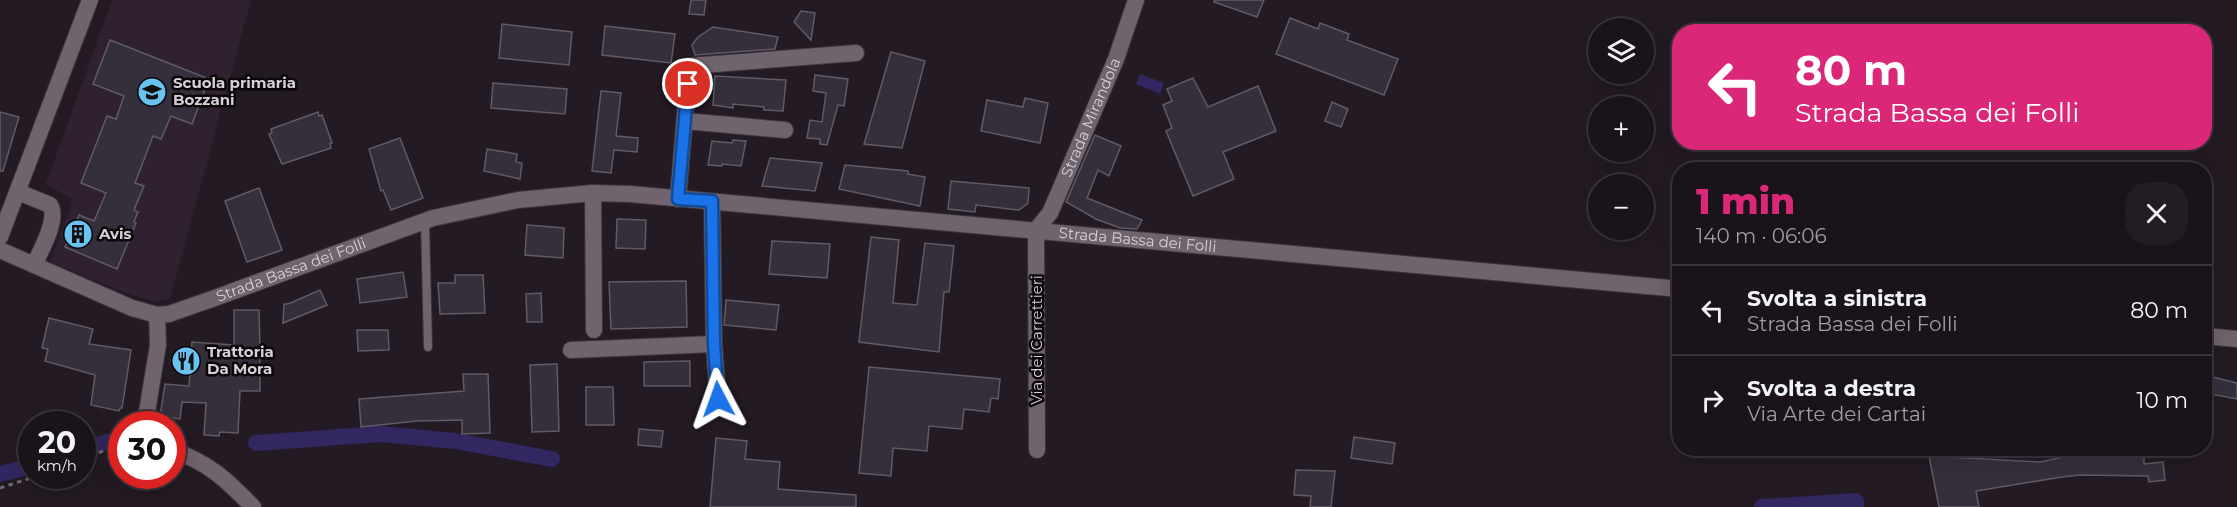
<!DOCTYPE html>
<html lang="it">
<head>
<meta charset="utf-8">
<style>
	:root { --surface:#1a141a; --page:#231d23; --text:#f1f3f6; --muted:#9f9ea2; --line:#383339; --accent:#db2777 }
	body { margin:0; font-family:Montserrat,sans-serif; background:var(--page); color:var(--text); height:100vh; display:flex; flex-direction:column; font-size:22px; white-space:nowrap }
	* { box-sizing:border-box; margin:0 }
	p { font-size:20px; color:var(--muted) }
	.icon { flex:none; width:33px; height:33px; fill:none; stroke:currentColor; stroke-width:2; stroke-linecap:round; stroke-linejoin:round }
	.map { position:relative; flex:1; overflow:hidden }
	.panel { position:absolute; left:1672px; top:162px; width:540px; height:294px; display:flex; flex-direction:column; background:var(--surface); border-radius:24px; box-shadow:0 6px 24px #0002,0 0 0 2px var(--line) }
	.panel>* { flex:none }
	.guide { position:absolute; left:1672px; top:24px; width:540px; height:126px; border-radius:24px; box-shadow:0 6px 24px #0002,0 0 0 2px var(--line); background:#db2777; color:#fff; overflow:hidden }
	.buttons { position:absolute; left:1588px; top:18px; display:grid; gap:12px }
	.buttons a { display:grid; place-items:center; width:66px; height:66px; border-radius:50%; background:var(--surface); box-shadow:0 6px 24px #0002,0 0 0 2px var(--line); font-size:30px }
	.speed { position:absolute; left:18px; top:411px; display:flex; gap:12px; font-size:30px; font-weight:700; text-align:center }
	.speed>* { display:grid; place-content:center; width:78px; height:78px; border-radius:50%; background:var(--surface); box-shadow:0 6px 24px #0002,0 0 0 2px var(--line); line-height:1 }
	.speed small { font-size:15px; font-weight:400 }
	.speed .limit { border:9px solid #d22; background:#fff; color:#111 }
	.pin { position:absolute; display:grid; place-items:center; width:51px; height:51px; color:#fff; margin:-26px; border:3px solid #fff; border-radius:50%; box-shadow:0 2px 6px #0007 }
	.me { position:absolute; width:66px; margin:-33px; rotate:356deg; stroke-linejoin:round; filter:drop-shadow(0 0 4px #0008) }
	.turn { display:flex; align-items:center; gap:21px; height:126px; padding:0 24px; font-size:27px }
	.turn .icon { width:78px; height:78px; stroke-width:2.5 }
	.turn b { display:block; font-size:42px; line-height:51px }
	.round { display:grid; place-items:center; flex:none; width:63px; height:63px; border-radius:24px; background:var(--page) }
	.headline { display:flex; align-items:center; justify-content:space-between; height:102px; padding:0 24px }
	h1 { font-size:36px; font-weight:800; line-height:45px; color:var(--accent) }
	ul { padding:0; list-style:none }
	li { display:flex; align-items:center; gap:18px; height:90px; padding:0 24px; border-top:2px solid var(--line) }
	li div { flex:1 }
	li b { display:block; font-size:22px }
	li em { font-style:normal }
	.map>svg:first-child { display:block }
	.built { fill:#2f212f }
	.water { fill:#322760 }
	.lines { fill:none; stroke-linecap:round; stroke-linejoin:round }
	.canal { stroke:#322760; stroke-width:16 }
	.building { fill:#352f3b; stroke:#605a67; stroke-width:1.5 }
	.lane-casing { stroke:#3d363d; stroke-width:10 }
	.street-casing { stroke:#3d363d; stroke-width:18 }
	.path { stroke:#726a72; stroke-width:3; stroke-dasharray:4.5 4.5; stroke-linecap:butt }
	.lane { stroke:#6f636e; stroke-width:8 }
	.street { stroke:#6f636e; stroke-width:16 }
	.route-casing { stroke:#114b97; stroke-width:15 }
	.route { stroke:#1a73e8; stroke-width:10 }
	.labels { text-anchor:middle; stroke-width:5; stroke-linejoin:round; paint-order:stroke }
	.poi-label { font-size:15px; font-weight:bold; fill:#d7d0d7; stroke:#0a060a; text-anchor:start }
	.street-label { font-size:15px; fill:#d7d0d7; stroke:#0a060a }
</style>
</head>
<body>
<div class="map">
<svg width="2237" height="507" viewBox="0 0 2237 507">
	<rect width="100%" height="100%" fill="#231a23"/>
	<!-- built -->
	<polygon class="built" points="112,0 251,0 170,299 155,302 131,295 50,262 73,200 46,184"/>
	<!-- water -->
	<polygon class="water" points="1140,74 1164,83 1160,94 1136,84"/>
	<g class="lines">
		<!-- canal -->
		<g class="canal">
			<polyline points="256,443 380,434 455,441 552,459"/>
			<polyline points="82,450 122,437"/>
			<polyline points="0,474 32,466"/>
			<polyline points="1762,507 1856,501 1856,507"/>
		</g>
	</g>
	<!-- building -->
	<g class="building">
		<polygon points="691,0 706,0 704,15 689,14"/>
		<polygon points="1214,0 1264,0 1257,17 1214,2"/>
		<polygon points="801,11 815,13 811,40 794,22"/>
		<polygon points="1290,18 1318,29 1320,23 1349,34 1347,40 1398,59 1384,95 1276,54"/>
		<polygon points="502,24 572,32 569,65 499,58"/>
		<polygon points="605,26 675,34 671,63 602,55"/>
		<polygon points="713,27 778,37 775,49 695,55 692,45 698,37"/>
		<polygon points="110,40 209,79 192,124 171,116 161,139 153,136 135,183 144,186 134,210 138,212 134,222 136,223 117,269 65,247 79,215 94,221 106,193 81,183 107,116 116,119 124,96 93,84"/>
		<polygon points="891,52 925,61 902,148 864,144"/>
		<polygon points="815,75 848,79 844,106 838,105 827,145 820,144 820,139 807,138 810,120 822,122 826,93 813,91"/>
		<polygon points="715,76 786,80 783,111 764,110 764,107 733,104 733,108 713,105"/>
		<polygon points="1193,78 1208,107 1258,86 1276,131 1223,152 1234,179 1193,196 1166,131 1172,128 1163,105 1172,101 1167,89"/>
		<polygon points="493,83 567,89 565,114 491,108"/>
		<polygon points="601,91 621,93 616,136 638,138 637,152 614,150 611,173 592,171"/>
		<polygon points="1025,98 1048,103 1040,143 981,131 987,100 1023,107"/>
		<polygon points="1332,102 1348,109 1341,127 1325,121"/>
		<polygon points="0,112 19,117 3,171 0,171"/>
		<polygon points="318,112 319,116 322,115 332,143 330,144 331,148 282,164 269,134 272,133 271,129"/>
		<polygon points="1095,135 1121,146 1109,176 1098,170 1087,198 1142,220 1137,229 1120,228 1096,219 1066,202"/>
		<polygon points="400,138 423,198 391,210 383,190 381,191 369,149"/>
		<polygon points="733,140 746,141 741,166 722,164 722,166 708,165 712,141 732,143"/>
		<polygon points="487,149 517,154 516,162 522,163 520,179 484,171"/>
		<polygon points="770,158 822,163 815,191 762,186"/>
		<polygon points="845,165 908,171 908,174 925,177 920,206 839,189"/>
		<polygon points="951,181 1029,188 1028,203 1019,210 976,205 975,212 948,209"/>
		<polygon points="259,188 282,250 247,262 225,201"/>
		<polygon points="617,219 646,220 645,249 616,248"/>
		<polygon points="527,225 564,228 563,258 525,255"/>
		<polygon points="871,237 899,240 893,303 917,305 925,243 954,246 949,292 944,292 939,352 859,342"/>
		<polygon points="772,241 830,244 827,278 769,274"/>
		<polygon points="403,272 407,297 360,303 357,279"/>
		<polygon points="455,275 483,275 485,313 440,314 438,283 455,283"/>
		<polygon points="686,281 687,327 611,329 609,282"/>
		<polygon points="320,290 327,305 283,323 284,304 288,304"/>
		<polygon points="541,293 542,322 527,322 526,294"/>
		<polygon points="726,300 779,305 776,330 724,325"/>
		<polygon points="234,310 259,310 260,349 260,391 240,391 238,433 220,432 219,436 204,435 206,403 182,402 180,419 160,416 165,384 189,386 192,342 234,345"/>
		<polygon points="49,318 93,329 89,344 131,350 122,408 120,408 119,411 91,405 95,375 45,361 48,349 42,348"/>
		<polygon points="357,330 388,330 389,350 358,351"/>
		<polygon points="690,361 690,386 644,386 644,362"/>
		<polygon points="557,364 559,431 532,432 530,365"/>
		<polygon points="869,367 1000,379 998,399 991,398 989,412 964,409 962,429 929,426 927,451 893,448 891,476 859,473"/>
		<polygon points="463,374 488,374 490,433 462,434 462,420 417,421 361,427 359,399 464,391"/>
		<polygon points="2205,375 2237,383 2237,399 2205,393"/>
		<polygon points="586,387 613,387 614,425 586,425"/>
		<polygon points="639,429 663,431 661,447 638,445"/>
		<polygon points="1354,437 1395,443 1392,464 1351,458"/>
		<polygon points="716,438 747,441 745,459 780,462 778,489 856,495 856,507 710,507"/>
		<polygon points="2073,455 2144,455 2144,464 2163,462 2165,480 2149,482 2148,476 2081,475 2062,477 1976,491 1979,507 1939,507 1929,456 2040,462"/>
		<polygon points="1296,470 1335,471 1331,507 1310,507 1311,496 1294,495"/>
	</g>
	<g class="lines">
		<!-- lane casing -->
		<g class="lane-casing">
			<polyline id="lane" points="425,221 428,347"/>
		</g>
		<!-- street casing -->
		<g class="street-casing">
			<g id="street">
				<polyline points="685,121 785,130"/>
				<path d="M18,192l32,13c9,14 -9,45 -16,60"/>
				<polyline points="593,193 594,330"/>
				<polyline points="678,199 689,66 856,53"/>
				<polyline points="712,202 714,344 718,399"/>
				<polyline points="0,237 90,0"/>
				<path id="s1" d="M0,250l132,58 25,7 12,-1 43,-15 221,-81 85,-18 75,-7 37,1 1050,95"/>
				<polyline points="2205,336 2237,339"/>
				<polyline points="571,350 714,344"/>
				<polyline points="145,424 158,345 157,315"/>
				<path d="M172,450c36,12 56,31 81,57"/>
				<path id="s2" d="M1037,450l-1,-220 14,-17 66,-154 20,-59"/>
			</g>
		</g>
		<!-- path -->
		<g class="path">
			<polyline points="82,459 122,444"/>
			<polyline points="0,488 37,476"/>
		</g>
		<!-- lane -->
		<use href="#lane" class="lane"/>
		<!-- street -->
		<use href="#street" class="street"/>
	</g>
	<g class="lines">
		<!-- route casing -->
		<g class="route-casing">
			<polyline id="route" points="688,84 678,199 712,201 714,344 718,399"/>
		</g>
		<!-- route -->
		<use href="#route" class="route"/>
	</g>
	<!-- icons -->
	<defs>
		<g id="school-disc" transform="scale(1.5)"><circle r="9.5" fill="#69c3f1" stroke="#0a060a"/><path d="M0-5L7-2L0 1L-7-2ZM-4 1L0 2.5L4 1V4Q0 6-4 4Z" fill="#111"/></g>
		<g id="building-disc" transform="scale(1.5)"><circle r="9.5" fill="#69c3f1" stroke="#0a060a"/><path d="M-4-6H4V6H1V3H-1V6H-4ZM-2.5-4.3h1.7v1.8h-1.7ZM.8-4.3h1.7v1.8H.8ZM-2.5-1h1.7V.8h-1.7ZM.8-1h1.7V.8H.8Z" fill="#111"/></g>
		<g id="restaurant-disc" transform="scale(1.5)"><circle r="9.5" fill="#69c3f1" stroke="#0a060a"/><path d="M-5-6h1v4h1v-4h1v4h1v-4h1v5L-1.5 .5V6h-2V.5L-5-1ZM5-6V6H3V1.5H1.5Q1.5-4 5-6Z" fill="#111"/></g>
	</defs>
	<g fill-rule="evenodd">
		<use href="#school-disc" x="152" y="92"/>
		<use href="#building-disc" x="78" y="234"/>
		<use href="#restaurant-disc" x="186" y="361"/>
	</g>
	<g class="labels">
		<!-- poi labels -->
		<g class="poi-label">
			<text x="173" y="88">Scuola primaria<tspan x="173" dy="17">Bozzani</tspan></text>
			<text x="99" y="239">Avis</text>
			<text x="207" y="357">Trattoria<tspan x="207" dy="17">Da Mora</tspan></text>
		</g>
		<!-- street labels -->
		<g class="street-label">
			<text dy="5" stroke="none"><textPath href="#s2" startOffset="346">Strada Mirandola</textPath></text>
			<text dy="5" stroke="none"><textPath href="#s1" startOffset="1172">Strada Bassa dei Folli</textPath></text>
			<text dy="5" stroke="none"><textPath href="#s1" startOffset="312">Strada Bassa dei Folli</textPath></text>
			<text transform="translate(1037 340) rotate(-90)" y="5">Via dei Carrettieri</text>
		</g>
	</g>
</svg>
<div class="buttons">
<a><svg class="icon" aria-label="layers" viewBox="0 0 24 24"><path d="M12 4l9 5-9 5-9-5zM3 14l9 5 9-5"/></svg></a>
<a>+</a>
<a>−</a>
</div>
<div class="speed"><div>20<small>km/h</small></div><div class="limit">30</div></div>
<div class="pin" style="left:688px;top:84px;background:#d93025"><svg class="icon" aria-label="arrive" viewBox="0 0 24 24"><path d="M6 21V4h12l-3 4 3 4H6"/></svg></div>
<svg class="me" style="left:718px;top:399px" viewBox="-20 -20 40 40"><path d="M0-17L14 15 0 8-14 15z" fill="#1a73e8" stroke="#fff" stroke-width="4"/></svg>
<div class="guide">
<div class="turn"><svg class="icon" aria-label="left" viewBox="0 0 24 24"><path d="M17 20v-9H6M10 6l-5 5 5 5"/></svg><div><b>80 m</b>Strada Bassa dei Folli</div></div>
</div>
<section class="panel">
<div class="headline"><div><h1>1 min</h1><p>140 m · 06:06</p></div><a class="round"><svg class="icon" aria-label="close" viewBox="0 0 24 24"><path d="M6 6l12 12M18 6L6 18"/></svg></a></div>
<ul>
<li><svg class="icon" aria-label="left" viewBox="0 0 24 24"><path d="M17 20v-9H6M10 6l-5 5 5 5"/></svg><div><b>Svolta a sinistra</b><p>Strada Bassa dei Folli</p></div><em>80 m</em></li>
<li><svg class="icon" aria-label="right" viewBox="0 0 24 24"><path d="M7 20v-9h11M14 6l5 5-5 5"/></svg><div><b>Svolta a destra</b><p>Via Arte dei Cartai</p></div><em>10 m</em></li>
</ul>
</section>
</div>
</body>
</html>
